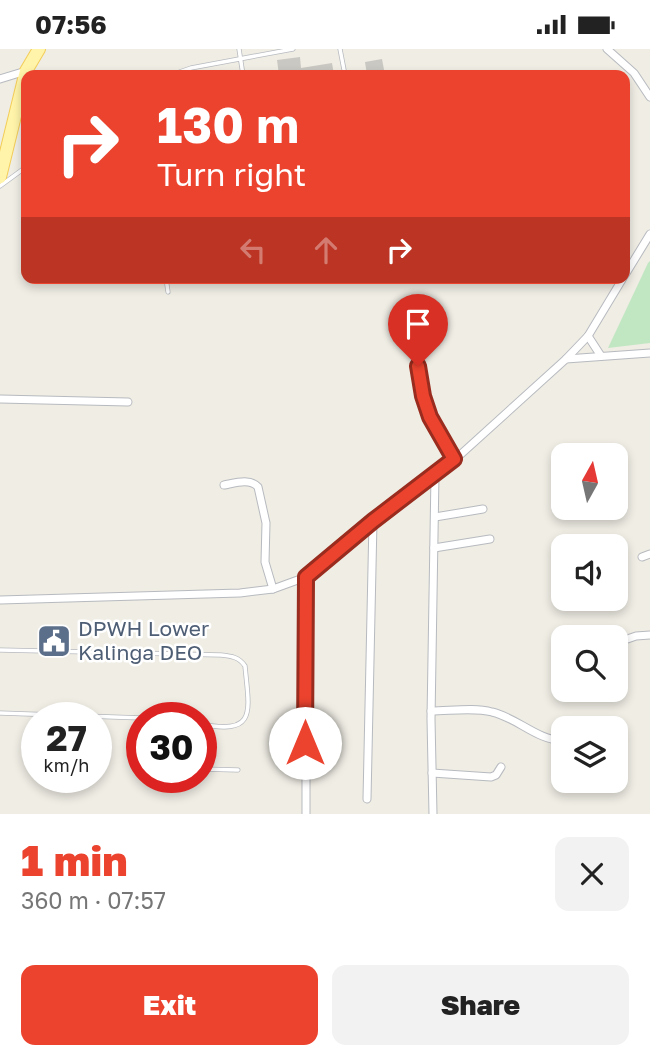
<!DOCTYPE html>
<html lang="en">
<head>
<meta charset="utf-8">
<style>
	:root { --surface:#fff; --page:#f2f2f2; --text:#222; --muted:#767676; --accent:#eb432e }
	body { margin:0; font-family:"Golos Text",sans-serif; background:var(--page); color:var(--text); height:100vh; display:flex; flex-direction:column; font-size:26px; white-space:nowrap }
	* { box-sizing:border-box; margin:0 }
	p { font-size:23px; color:var(--muted) }
	.icon { flex:none; width:38px; height:38px; fill:none; stroke:currentColor; stroke-width:2; stroke-linecap:round; stroke-linejoin:round }
	.map { position:relative; height:765px; overflow:hidden }
	.drawer { display:flex; flex-direction:column; background:var(--surface); flex:1 }
	.drawer>* { flex:none }
	.banner { position:absolute; left:21px; top:21px; width:609px; height:214px; border-radius:14px; box-shadow:0 4px 10px #0003; background:#eb432e; color:#fff; overflow:hidden }
	.needle { width:46px; rotate:8deg }
	.controls { position:absolute; left:551px; top:394px; display:grid; gap:14px }
	.controls a { display:grid; place-items:center; width:77px; height:77px; border-radius:14px; background:var(--surface); box-shadow:0 4px 10px #0003; font-size:35px }
	.speed { position:absolute; left:21px; top:653px; display:flex; gap:14px; font-size:35px; font-weight:700; text-align:center }
	.speed>* { display:grid; place-content:center; width:91px; height:91px; border-radius:50%; background:var(--surface); box-shadow:0 4px 10px #0003; line-height:1 }
	.speed small { font-size:18px; font-weight:400 }
	.speed .limit { border:10px solid #d22; background:#fff; color:#111 }
	.pin { position:absolute; display:grid; place-items:center; width:60px; height:60px; color:#fff; margin:-72px -30px; border-radius:50% 50% 50% 0; rotate:-45deg; box-shadow:0 0 7px #0007 }
	.pin .icon { rotate:45deg }
	.me { position:absolute; width:77px; margin:-38px; rotate:0deg; stroke-linejoin:round; filter:drop-shadow(0 0 5px #0008) }
	.turn { display:flex; align-items:center; gap:24px; height:147px; padding:0 21px; font-size:32px }
	.turn .icon { width:91px; height:91px; stroke-width:2.5 }
	.turn b { display:block; font-size:49px; line-height:60px }
	.lanes { display:flex; align-items:center; height:66px; padding:0 21px; background:#0003; justify-content:center; gap:35px; direction:ltr }
	.lanes .off { opacity:.35 }
	.round { display:grid; place-items:center; flex:none; width:74px; height:74px; border-radius:14px; background:var(--page) }
	.summary { display:flex; align-items:center; justify-content:space-between; height:119px; padding:0 21px }
	h1 { font-size:42px; font-weight:800; line-height:52px; color:var(--accent) }
	.primary-button { display:flex; gap:14px; margin-top:auto; padding:14px 21px }
	.primary-button a { flex:1; height:80px; border-radius:14px; background:var(--accent); color:#fff; font-size:28px; font-weight:800; line-height:80px; text-align:center }
	.primary-button a+a { background:var(--page); color:var(--text) }
	.status { display:flex; justify-content:space-between; align-items:center; height:49px; padding:0 35px; background:var(--surface); direction:ltr }
	.status svg { height:19px; fill:currentColor }
	.map>svg:first-child { display:block }
	.green { fill:#c1e7c2 }
	.building { fill:#cac8c2 }
	.lines { fill:none; stroke-linecap:round; stroke-linejoin:round }
	.lane-casing { stroke:#b7babf; stroke-width:5 }
	.street-casing { stroke:#b7babf; stroke-width:9 }
	.primary-casing { stroke:#f3cd59; stroke-width:14 }
	.lane { stroke:#fff; stroke-width:3.5 }
	.street { stroke:#fff; stroke-width:7 }
	.primary { stroke:#fff4a9; stroke-width:12 }
	.route-casing { stroke:#992c1e; stroke-width:18 }
	.route { stroke:#eb432e; stroke-width:12 }
	.labels { text-anchor:middle; stroke-width:5; stroke-linejoin:round; paint-order:stroke }
	.service-label { font-size:21px; fill:#4e5e75; stroke:#fff; text-anchor:start }
</style>
</head>
<body>
<div class="status"><b>07:56</b><svg viewBox="0 0 49 12"><path d="M0 12V9h3v3zM5 12V6h3v6zM10 12V3h3v9zM15 12V0h3v12zM26 1h20v11H26zM47 4h2v5h-2z"/></svg></div>
<div class="map">
<svg width="650" height="765" viewBox="0 0 650 765">
	<rect width="100%" height="100%" fill="#efede4"/>
	<!-- green -->
	<polygon class="green" points="650,212 650,294 608,299 648,214"/>
	<!-- building -->
	<g class="building">
		<polygon points="300,8 301,19 332,14 334,26 279,26 277,11"/>
		<polygon points="382,10 385,26 367,26 365,13"/>
	</g>
	<g class="lines">
		<!-- lane casing -->
		<g class="lane-casing">
			<g id="lane">
				<polyline points="239,0 243,26"/>
				<polyline points="340,0 345,26"/>
				<polyline points="171,26 191,19 293,0"/>
				<polyline points="0,137 26,118"/>
				<polyline points="166,229 168,243"/>
				<path d="M0,601l221,5c10,1 18,2 24,11 4,44 13,70 -44,58"/>
				<polyline points="0,664 142,669"/>
				<polyline points="201,720 238,721"/>
			</g>
		</g>
		<!-- street casing -->
		<g class="street-casing">
			<g id="street">
				<polyline points="607,0 634,24 650,48"/>
				<polyline points="0,30 26,22"/>
				<polyline points="625,226 650,185"/>
				<polyline points="588,287 601,307"/>
				<polyline points="413,300 426,357 455,410"/>
				<polyline points="566,310 588,287 623,229"/>
				<polyline points="0,350 128,353"/>
				<path d="M224,436c11,-2 26,-7 34,2l8,36 -1,39 8,27"/>
				<polyline points="435,468 483,460"/>
				<polyline points="434,499 490,490"/>
				<polyline points="642,508 650,505"/>
				<polyline points="306,528 306,765"/>
				<polyline points="0,551 240,544 273,540 306,528 373,472 460,406 566,310 650,304"/>
				<polyline points="616,594 636,587 650,586"/>
				<path d="M431,662c19,0 43,-4 61,1 26,6 44,28 72,29"/>
				<polyline points="432,724 491,728 496,726 501,718"/>
				<polyline points="367,750 373,472"/>
				<polyline points="433,765 431,670 435,425"/>
			</g>
		</g>
		<!-- primary casing -->
		<g class="primary-casing">
			<polyline id="primary" points="0,128 26,22 39,0"/>
		</g>
		<!-- lane -->
		<use href="#lane" class="lane"/>
		<!-- street -->
		<use href="#street" class="street"/>
		<!-- primary -->
		<use href="#primary" class="primary"/>
	</g>
	<g class="lines">
		<!-- route casing -->
		<g class="route-casing">
			<polyline id="route" points="305,694 306,528 373,472 454,410 430,368 423,347 418,317"/>
		</g>
		<!-- route -->
		<use href="#route" class="route"/>
	</g>
	<!-- icons -->
	<defs>
		<g id="civic-square" transform="scale(1.75)"><rect x="-9" y="-9" width="18" height="18" rx="4" fill="#5c6f8a" stroke="#fff"/><path d="M-.6-6.5H3V-4.5H.6V-3L4-1V1h2V6H-6V1h2V-1L-.6-3ZM-1.2 2.5V6h2.4V2.5Z" fill="#fff"/></g>
	</defs>
	<g fill-rule="evenodd">
		<use href="#civic-square" x="54" y="592"/>
	</g>
	<g class="labels">
		<!-- service labels -->
		<g class="service-label">
			<text x="78" y="587">DPWH Lower<tspan x="78" dy="24">Kalinga DEO</tspan></text>
		</g>
	</g>
</svg>
<div class="controls">
<a><svg class="needle" viewBox="-14 -14 28 28"><path d="M0-13l5 13h-10z" fill="#e53935"/><path d="M0 13l5-13h-10z" fill="#767676"/></svg></a>
<a><svg class="icon" aria-label="sound" viewBox="0 0 24 24"><path d="M4 9h4l5-4v14l-5-4H4zM17 9q2 3 0 6"/></svg></a>
<a><svg class="icon" aria-label="search" viewBox="0 0 24 24"><circle cx="10" cy="10" r="6"/><path d="M15 15l6 6"/></svg></a>
<a><svg class="icon" aria-label="layers" viewBox="0 0 24 24"><path d="M12 4l9 5-9 5-9-5zM3 14l9 5 9-5"/></svg></a>
</div>
<div class="speed"><div>27<small>km/h</small></div><div class="limit">30</div></div>
<div class="pin" style="left:418px;top:317px;background:#d93025"><svg class="icon" aria-label="arrive" viewBox="0 0 24 24"><path d="M6 21V4h12l-3 4 3 4H6"/></svg></div>
<svg class="me" style="left:305px;top:694px" viewBox="-20 -20 40 40"><circle r="19" fill="#fff"/><path d="M0-13L10 11 0 6-10 11z" fill="#eb432e"/></svg>
<div class="banner">
<div class="turn"><svg class="icon" aria-label="right" viewBox="0 0 24 24"><path d="M7 20v-9h11M14 6l5 5-5 5"/></svg><div><b>130 m</b>Turn right</div></div>
<div class="lanes"><svg class="icon off" aria-label="left" viewBox="0 0 24 24"><path d="M17 20v-9H6M10 6l-5 5 5 5"/></svg><svg class="icon off" aria-label="ahead" viewBox="0 0 24 24"><path d="M12 20V5M6 11l6-6 6 6"/></svg><svg class="icon" aria-label="right" viewBox="0 0 24 24"><path d="M7 20v-9h11M14 6l5 5-5 5"/></svg></div>
</div>
</div>
<section class="drawer">
<div class="summary"><div><h1>1 min</h1><p>360 m · 07:57</p></div><a class="round"><svg class="icon" aria-label="close" viewBox="0 0 24 24"><path d="M6 6l12 12M18 6L6 18"/></svg></a></div>
<div class="primary-button"><a>Exit</a><a>Share</a></div>
</section>
</body>
</html>
